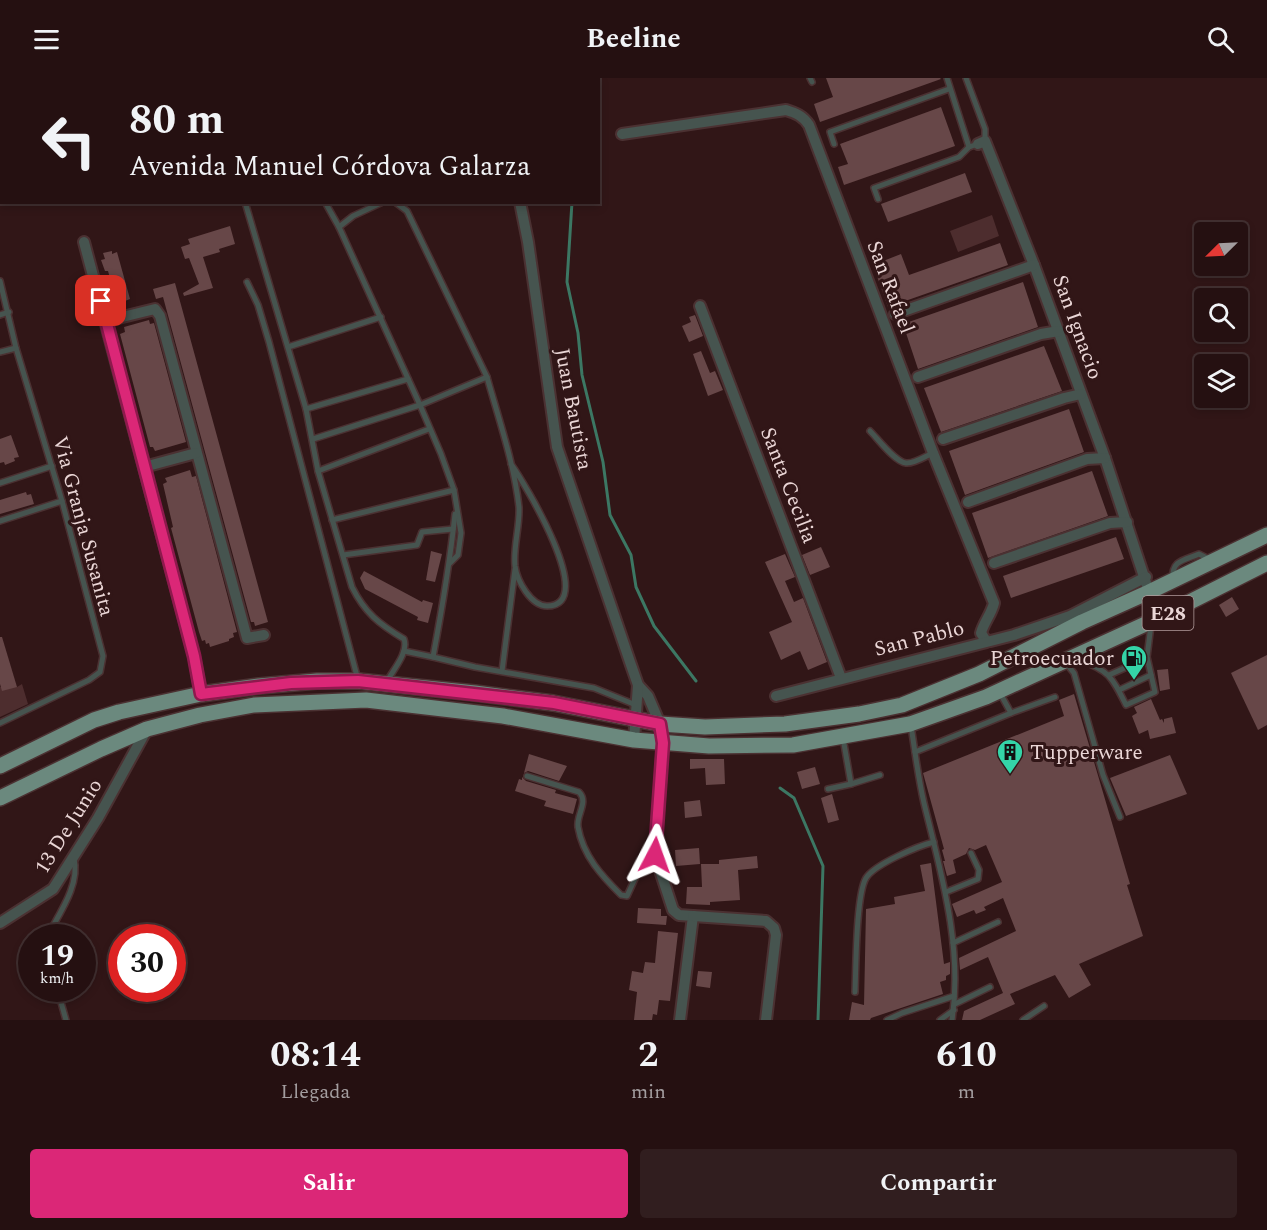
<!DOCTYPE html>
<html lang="es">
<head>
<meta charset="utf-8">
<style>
	:root { --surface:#251011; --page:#311e1f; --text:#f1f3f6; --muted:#a39d9f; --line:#423031; --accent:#db2777 }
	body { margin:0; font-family:Spectral,serif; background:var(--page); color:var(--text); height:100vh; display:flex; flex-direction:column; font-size:22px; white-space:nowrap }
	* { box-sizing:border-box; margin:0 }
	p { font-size:20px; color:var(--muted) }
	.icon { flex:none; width:33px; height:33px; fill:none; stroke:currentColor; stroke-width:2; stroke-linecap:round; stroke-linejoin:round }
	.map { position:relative; height:942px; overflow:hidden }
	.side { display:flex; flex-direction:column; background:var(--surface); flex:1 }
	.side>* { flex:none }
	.guide { position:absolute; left:0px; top:0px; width:600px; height:126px; box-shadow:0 3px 9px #0003,0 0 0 2px var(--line); background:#251011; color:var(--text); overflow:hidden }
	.needle { width:39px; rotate:246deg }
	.fabs { position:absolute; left:1194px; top:144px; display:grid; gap:12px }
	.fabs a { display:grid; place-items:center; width:54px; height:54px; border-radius:6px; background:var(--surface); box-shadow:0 3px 9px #0003,0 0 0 2px var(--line); font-size:30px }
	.speed { position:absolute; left:18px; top:846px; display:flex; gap:12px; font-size:30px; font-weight:700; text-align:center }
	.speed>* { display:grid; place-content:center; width:78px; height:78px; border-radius:50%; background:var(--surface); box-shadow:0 3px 9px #0003,0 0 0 2px var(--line); line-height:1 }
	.speed small { font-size:15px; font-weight:400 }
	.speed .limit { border:9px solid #d22; background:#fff; color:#111 }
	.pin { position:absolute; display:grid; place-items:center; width:51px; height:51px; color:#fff; margin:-26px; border-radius:12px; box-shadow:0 3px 9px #0006 }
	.me { position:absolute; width:66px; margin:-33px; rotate:4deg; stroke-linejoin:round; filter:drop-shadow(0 0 4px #0008) }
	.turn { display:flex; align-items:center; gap:21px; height:126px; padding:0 30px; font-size:27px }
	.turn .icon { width:78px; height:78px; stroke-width:2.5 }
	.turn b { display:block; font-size:42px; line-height:51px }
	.eta { display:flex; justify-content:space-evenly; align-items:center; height:102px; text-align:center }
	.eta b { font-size:36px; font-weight:700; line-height:42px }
	.primary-button { display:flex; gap:12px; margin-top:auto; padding:12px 30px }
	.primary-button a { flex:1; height:69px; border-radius:6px; background:var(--accent); color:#fff; font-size:24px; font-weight:700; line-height:69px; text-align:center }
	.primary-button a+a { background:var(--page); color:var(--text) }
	header { display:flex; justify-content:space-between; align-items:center; height:78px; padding:0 30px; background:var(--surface); font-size:27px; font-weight:700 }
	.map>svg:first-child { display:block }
	.green { fill:#4d2d2e }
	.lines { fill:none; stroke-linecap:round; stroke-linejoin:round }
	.stream { stroke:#3c7763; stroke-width:3 }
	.building { fill:#674748 }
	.lane-casing { stroke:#4b3132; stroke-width:8 }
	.street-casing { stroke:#4b3132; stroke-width:14 }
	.primary-casing { stroke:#4b3132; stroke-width:18 }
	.lane { stroke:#46544f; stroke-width:5 }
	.street { stroke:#46544f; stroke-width:10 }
	.primary { stroke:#6b897e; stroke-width:15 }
	.route-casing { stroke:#8e194d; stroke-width:15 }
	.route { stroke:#db2777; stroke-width:10 }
	.labels { text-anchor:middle; stroke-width:6; stroke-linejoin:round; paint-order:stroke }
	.shield { fill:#311617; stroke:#b29c9d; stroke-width:1.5 }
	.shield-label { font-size:20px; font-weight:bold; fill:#ead6d6 }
	.street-label { font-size:21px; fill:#ead6d6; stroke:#311617 }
	.poi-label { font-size:21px; fill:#ead6d6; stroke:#311617; text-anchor:end }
</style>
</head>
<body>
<header><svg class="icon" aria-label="menu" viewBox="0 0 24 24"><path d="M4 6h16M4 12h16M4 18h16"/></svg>Beeline<svg class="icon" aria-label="search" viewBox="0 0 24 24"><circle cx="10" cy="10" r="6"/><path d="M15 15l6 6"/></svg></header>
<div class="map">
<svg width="1267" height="942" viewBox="0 0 1267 942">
	<rect width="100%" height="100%" fill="#311617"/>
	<!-- green -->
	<g class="green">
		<polygon points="992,137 999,158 958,174 950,153"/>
		<polygon points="22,606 28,626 0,639 0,609 17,609"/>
	</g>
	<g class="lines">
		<!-- stream -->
		<g class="stream">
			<polyline points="592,2 593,0"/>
			<polyline points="572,124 567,204 578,255 582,297 603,384 610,437 631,477 636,509 654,548 696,603"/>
			<polyline points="780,710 794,720 823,788 818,942"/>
		</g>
	</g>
	<!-- building -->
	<g class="building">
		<polygon points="826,0 940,0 941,1 820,44 814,26 833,19"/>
		<polygon points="941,29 955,68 844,107 838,89 848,86 840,66"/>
		<polygon points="965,95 972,114 888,144 881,126"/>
		<polygon points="230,148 235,166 219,171 220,174 203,179 213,210 184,218 183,215 199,206 189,180 185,181 181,169 190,166 188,161"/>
		<polygon points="1000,165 1008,187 888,229 873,187 901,176 909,197"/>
		<polygon points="112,173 112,176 117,174 130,221 125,223 126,225 118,228 116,222 113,223 109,212 113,211 108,193 105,193 101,182 105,181 103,175"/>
		<polygon points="1023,204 1038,249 918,291 903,246"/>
		<polygon points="175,205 268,544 255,548 254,544 251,544 163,219 156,221 153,211"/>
		<polygon points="695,237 703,258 689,264 682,248 691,244 689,239"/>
		<polygon points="149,242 150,246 154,245 186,364 155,373 153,369 150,369 120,256 125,254 124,249"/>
		<polygon points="1044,268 1062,313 941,354 924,310"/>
		<polygon points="701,273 710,295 715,293 723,312 708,318 693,276"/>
		<polygon points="1069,331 1084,374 965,417 949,373"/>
		<polygon points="11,357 19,379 14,380 15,383 5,387 4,384 0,385 0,361"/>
		<polygon points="190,392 192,399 196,398 237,554 233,555 234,559 229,561 229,563 210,569 209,565 206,566 205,562 202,563 199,554 171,450 173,449 163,406 167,404 165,400"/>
		<polygon points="1092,393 1108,438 988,480 972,435"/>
		<polygon points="26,414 27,417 31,416 34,426 0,436 0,422"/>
		<polygon points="1116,459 1124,481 1011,520 1003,498"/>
		<polygon points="821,469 830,489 810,497 802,477"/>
		<polygon points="431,473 442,476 435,504 426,502"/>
		<polygon points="785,476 795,499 785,503 794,524 803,520 827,584 808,592 800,573 781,582 769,554 792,544 765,484"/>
		<polygon points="364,493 422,524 423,522 433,525 428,545 417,542 418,539 365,511 360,500"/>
		<polygon points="1232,519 1239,531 1226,539 1219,527"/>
		<polygon points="0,559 2,559 17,609 2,613 0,606"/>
		<polygon points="1267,577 1267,647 1258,652 1231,595"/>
		<polygon points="1168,591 1170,611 1160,613 1157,592"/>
		<polygon points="1074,616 1130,806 1127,807 1143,858 1079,886 1091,907 1069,920 1055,897 1010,916 1015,926 980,942 962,942 964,933 1003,915 988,879 960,892 959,880 1016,853 1003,820 984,829 986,832 976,836 974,832 957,839 952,826 1002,804 986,767 975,772 969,770 966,776 953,782 956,795 947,798 943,783 945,783 942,772 944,771 923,695 1064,638 1059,622"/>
		<polygon points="1151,621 1160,642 1162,641 1164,645 1164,641 1172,639 1176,655 1150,661 1148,652 1139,656 1132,638 1137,635 1134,629"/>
		<polygon points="529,676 567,688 559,703 528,693 524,695"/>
		<polygon points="1170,677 1187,716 1126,738 1110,700"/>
		<polygon points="690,681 724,681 725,706 706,707 705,690 690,691"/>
		<polygon points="815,689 820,706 802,711 797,694"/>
		<polygon points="522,699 526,703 556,712 555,715 577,721 573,736 544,728 546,723 515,713 519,701 522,702"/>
		<polygon points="832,716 839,742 828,745 821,720"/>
		<polygon points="700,722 702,738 685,740 684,724"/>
		<polygon points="699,770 700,786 676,788 675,772"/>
		<polygon points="757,778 758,790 738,792 740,822 710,824 710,827 686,826 687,809 702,809 701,786 719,786 719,782"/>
		<polygon points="931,785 944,886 950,884 950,896 946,898 946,902 940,904 943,916 871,940 870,942 849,942 852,924 864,927 866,831 895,826 894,819 925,813 920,787"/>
		<polygon points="638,830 661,831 661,838 667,838 666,847 637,845"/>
		<polygon points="658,853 678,855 670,923 659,922 657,937 653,936 652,942 634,942 637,914 629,912 632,893 643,895 645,884 655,885"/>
		<polygon points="698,893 712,894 710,910 696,908"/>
	</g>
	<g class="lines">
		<!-- lane casing -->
		<g class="lane-casing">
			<g id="lane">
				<polyline points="810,0 812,4"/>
				<polyline points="947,0 969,69"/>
				<polyline points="966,0 985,51 985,63"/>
				<polyline points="834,66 830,54 949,11"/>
				<polyline points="878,121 874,110 959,79 969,69 978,66"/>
				<polyline points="245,124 306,331 318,393"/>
				<polyline points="325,124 339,149"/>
				<polyline points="383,124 353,138 339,149 420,327 441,376 454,412 461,455 458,477 450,485"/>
				<polyline points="0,203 16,270 62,423 103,578 100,594 89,602 0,645"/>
				<polyline points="247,204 258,227 269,264 358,602"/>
				<polyline points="0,237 9,234"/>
				<polyline points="288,269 381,239"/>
				<polyline points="0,274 16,270"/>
				<path d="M487,299c12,43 27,86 32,130 1,19 -6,40 -4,59 2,15 16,40 32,40 53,0 -24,-125 -36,-142"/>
				<polyline points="306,331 408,301"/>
				<path d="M870,353c8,8 25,31 36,32 8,1 20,-7 27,-10"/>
				<polyline points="313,361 420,327 487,299 407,133 395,124"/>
				<polyline points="0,405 52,388"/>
				<path d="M455,436c-5,48 -13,95 -22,143l42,10 119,21 42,17"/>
				<polyline points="332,442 454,412"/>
				<polyline points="0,443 62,423"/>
				<polyline points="343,477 417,467 422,454 453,451"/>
				<path d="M1173,501c-2,-19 12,-19 26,-25l10,5"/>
				<polyline points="404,573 433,579"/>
				<path d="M1078,581c31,12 33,16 48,46l29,-13 -8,-35 4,-32"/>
				<polyline points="1065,584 1074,595 1103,697 1120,739"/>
				<polyline points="502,593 515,491"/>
				<polyline points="1109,597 1147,580"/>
				<path d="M386,605c6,-12 23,-30 18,-44 -25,-15 -39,-26 -52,-52l-34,-116 111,-42"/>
				<polyline points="1119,612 1151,597"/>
				<polyline points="1011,635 1055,619"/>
				<path d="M911,648c4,25 7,51 13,77 17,70 39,144 28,217"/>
				<polyline points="843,660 851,706 880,697"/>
				<polyline points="915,674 1011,635 1000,615"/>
				<path d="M527,698l52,16c10,10 -3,23 -1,35 5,29 24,49 43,68l6,1 11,-24 17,-17"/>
				<polyline points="828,711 851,706"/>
				<polyline points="946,814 978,801 979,792 971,775"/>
				<path d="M49,860v-5c12,-22 31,-49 25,-75"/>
				<polyline points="953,865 998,844"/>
				<polyline points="57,910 66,942"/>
				<path d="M855,914c1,-24 1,-97 11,-114 9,-14 52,-32 68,-36"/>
				<polyline points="955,926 990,909"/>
				<polyline points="887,942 902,935 954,918"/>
				<polyline points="940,942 954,932"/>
				<polyline points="1023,942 1044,928"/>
			</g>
		</g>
		<!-- street casing -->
		<g class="street-casing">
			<g id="street">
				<polyline points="473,0 474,2"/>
				<path d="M622,56l164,-24c10,3 17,6 23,15l124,328 61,150c-3,12 -10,19 -13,30l5,8"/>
				<polyline points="978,66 985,63 1034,187 1105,380 1149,514"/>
				<polyline points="520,124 528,164 557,369 630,584 638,607 648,618 660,646 663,665 655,777 673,832 679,837 693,838 680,942"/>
				<polyline points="84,164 194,578 201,616"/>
				<polyline points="700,228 841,600"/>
				<polyline points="895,236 1034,187"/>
				<polyline points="106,243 155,231 160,238 247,560 264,557"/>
				<polyline points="918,299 1041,256 1059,253"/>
				<polyline points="943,361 1064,320 1081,316"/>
				<polyline points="144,389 196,375"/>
				<polyline points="968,424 1087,381 1105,380"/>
				<polyline points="994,485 1110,445 1127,444"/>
				<polyline points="776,618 1014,557 1070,538 1146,499"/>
				<polyline points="634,662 638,607"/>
				<polyline points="693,838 766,843 774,850 776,857 766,942"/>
				<polyline points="0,845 53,811 98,740 147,651"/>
			</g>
		</g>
		<!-- primary casing -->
		<g class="primary-casing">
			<g id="primary">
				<polyline points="0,688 94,642 119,634 201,616 259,608 317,603 358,603 475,615 553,625 660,646 705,649 785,646 859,636 902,627 979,596 1082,544 1149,514 1267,457"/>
				<polyline points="0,720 101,671 147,651 200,637 254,627 366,622 503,638 634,662 709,668 793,667 910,646 986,619 1152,543 1267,485"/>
			</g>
		</g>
		<!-- lane -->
		<use href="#lane" class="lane"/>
		<!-- street -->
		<use href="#street" class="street"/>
		<!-- primary -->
		<use href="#primary" class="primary"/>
	</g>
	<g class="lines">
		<!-- route casing -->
		<g class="route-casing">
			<polyline id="route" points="101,223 194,578 201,616 291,605 358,603 554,625 660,646 663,665 655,777"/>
		</g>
		<!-- route -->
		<use href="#route" class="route"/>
	</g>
	<!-- icons -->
	<defs>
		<g id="fuel-pin" transform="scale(1.35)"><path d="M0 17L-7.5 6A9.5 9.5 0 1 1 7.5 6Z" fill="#34d4a8" stroke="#311617"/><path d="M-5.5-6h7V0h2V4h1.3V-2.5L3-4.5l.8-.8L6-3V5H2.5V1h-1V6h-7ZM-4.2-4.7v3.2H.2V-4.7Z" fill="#111"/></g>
		<g id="building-pin" transform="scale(1.35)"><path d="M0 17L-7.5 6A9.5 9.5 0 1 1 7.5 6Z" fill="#34d4a8" stroke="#311617"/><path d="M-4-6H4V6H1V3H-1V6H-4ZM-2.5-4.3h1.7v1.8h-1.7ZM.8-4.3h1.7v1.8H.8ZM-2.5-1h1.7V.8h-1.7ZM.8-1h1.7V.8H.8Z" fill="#111"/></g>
	</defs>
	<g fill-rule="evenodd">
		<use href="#fuel-pin" x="1134" y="580"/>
		<use href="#building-pin" x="1010" y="674"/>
	</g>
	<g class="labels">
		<!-- shield labels -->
		<rect class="shield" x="1142.5" y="518" width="51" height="34" rx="4.5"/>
		<g class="shield-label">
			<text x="1168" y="542">E28</text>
		</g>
		<!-- street labels -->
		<g class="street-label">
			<text transform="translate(891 209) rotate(69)" y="7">San Rafael</text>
			<text transform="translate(1078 249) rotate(70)" y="7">San Ignacio</text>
			<text transform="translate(574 331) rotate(79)" y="7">Juan Bautista</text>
			<text transform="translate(789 407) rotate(69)" y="7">Santa Cecilia</text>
			<text transform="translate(84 448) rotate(75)" y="7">Via Granja Susanita</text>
			<text transform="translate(919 560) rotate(-14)" y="7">San Pablo</text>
			<text transform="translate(68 748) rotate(-58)" y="7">13 De Junio</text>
		</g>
		<!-- poi labels -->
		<g class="poi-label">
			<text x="1114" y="587">Petroecuador</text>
			<text x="1030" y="681" text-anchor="start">Tupperware</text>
		</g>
	</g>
</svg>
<div class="fabs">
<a><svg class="needle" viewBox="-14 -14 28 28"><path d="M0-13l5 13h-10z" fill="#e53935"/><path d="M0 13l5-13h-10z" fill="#a39d9f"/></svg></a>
<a><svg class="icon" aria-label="search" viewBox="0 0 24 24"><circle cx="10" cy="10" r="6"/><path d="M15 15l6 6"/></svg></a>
<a><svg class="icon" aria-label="layers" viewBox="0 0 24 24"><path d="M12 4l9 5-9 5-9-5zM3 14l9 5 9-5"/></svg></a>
</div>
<div class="speed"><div>19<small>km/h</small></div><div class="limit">30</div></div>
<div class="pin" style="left:101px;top:223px;background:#d93025"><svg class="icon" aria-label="arrive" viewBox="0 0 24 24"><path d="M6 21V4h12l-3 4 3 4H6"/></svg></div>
<svg class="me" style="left:655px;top:777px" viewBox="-20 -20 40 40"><path d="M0-17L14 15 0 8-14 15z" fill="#db2777" stroke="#fff" stroke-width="4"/></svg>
<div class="guide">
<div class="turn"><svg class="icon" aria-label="left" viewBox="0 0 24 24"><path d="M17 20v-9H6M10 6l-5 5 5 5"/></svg><div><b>80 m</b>Avenida Manuel Córdova Galarza</div></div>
</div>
</div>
<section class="side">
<div class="eta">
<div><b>08:14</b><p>Llegada</p></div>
<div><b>2</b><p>min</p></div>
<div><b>610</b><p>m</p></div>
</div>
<div class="primary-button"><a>Salir</a><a>Compartir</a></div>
</section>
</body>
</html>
